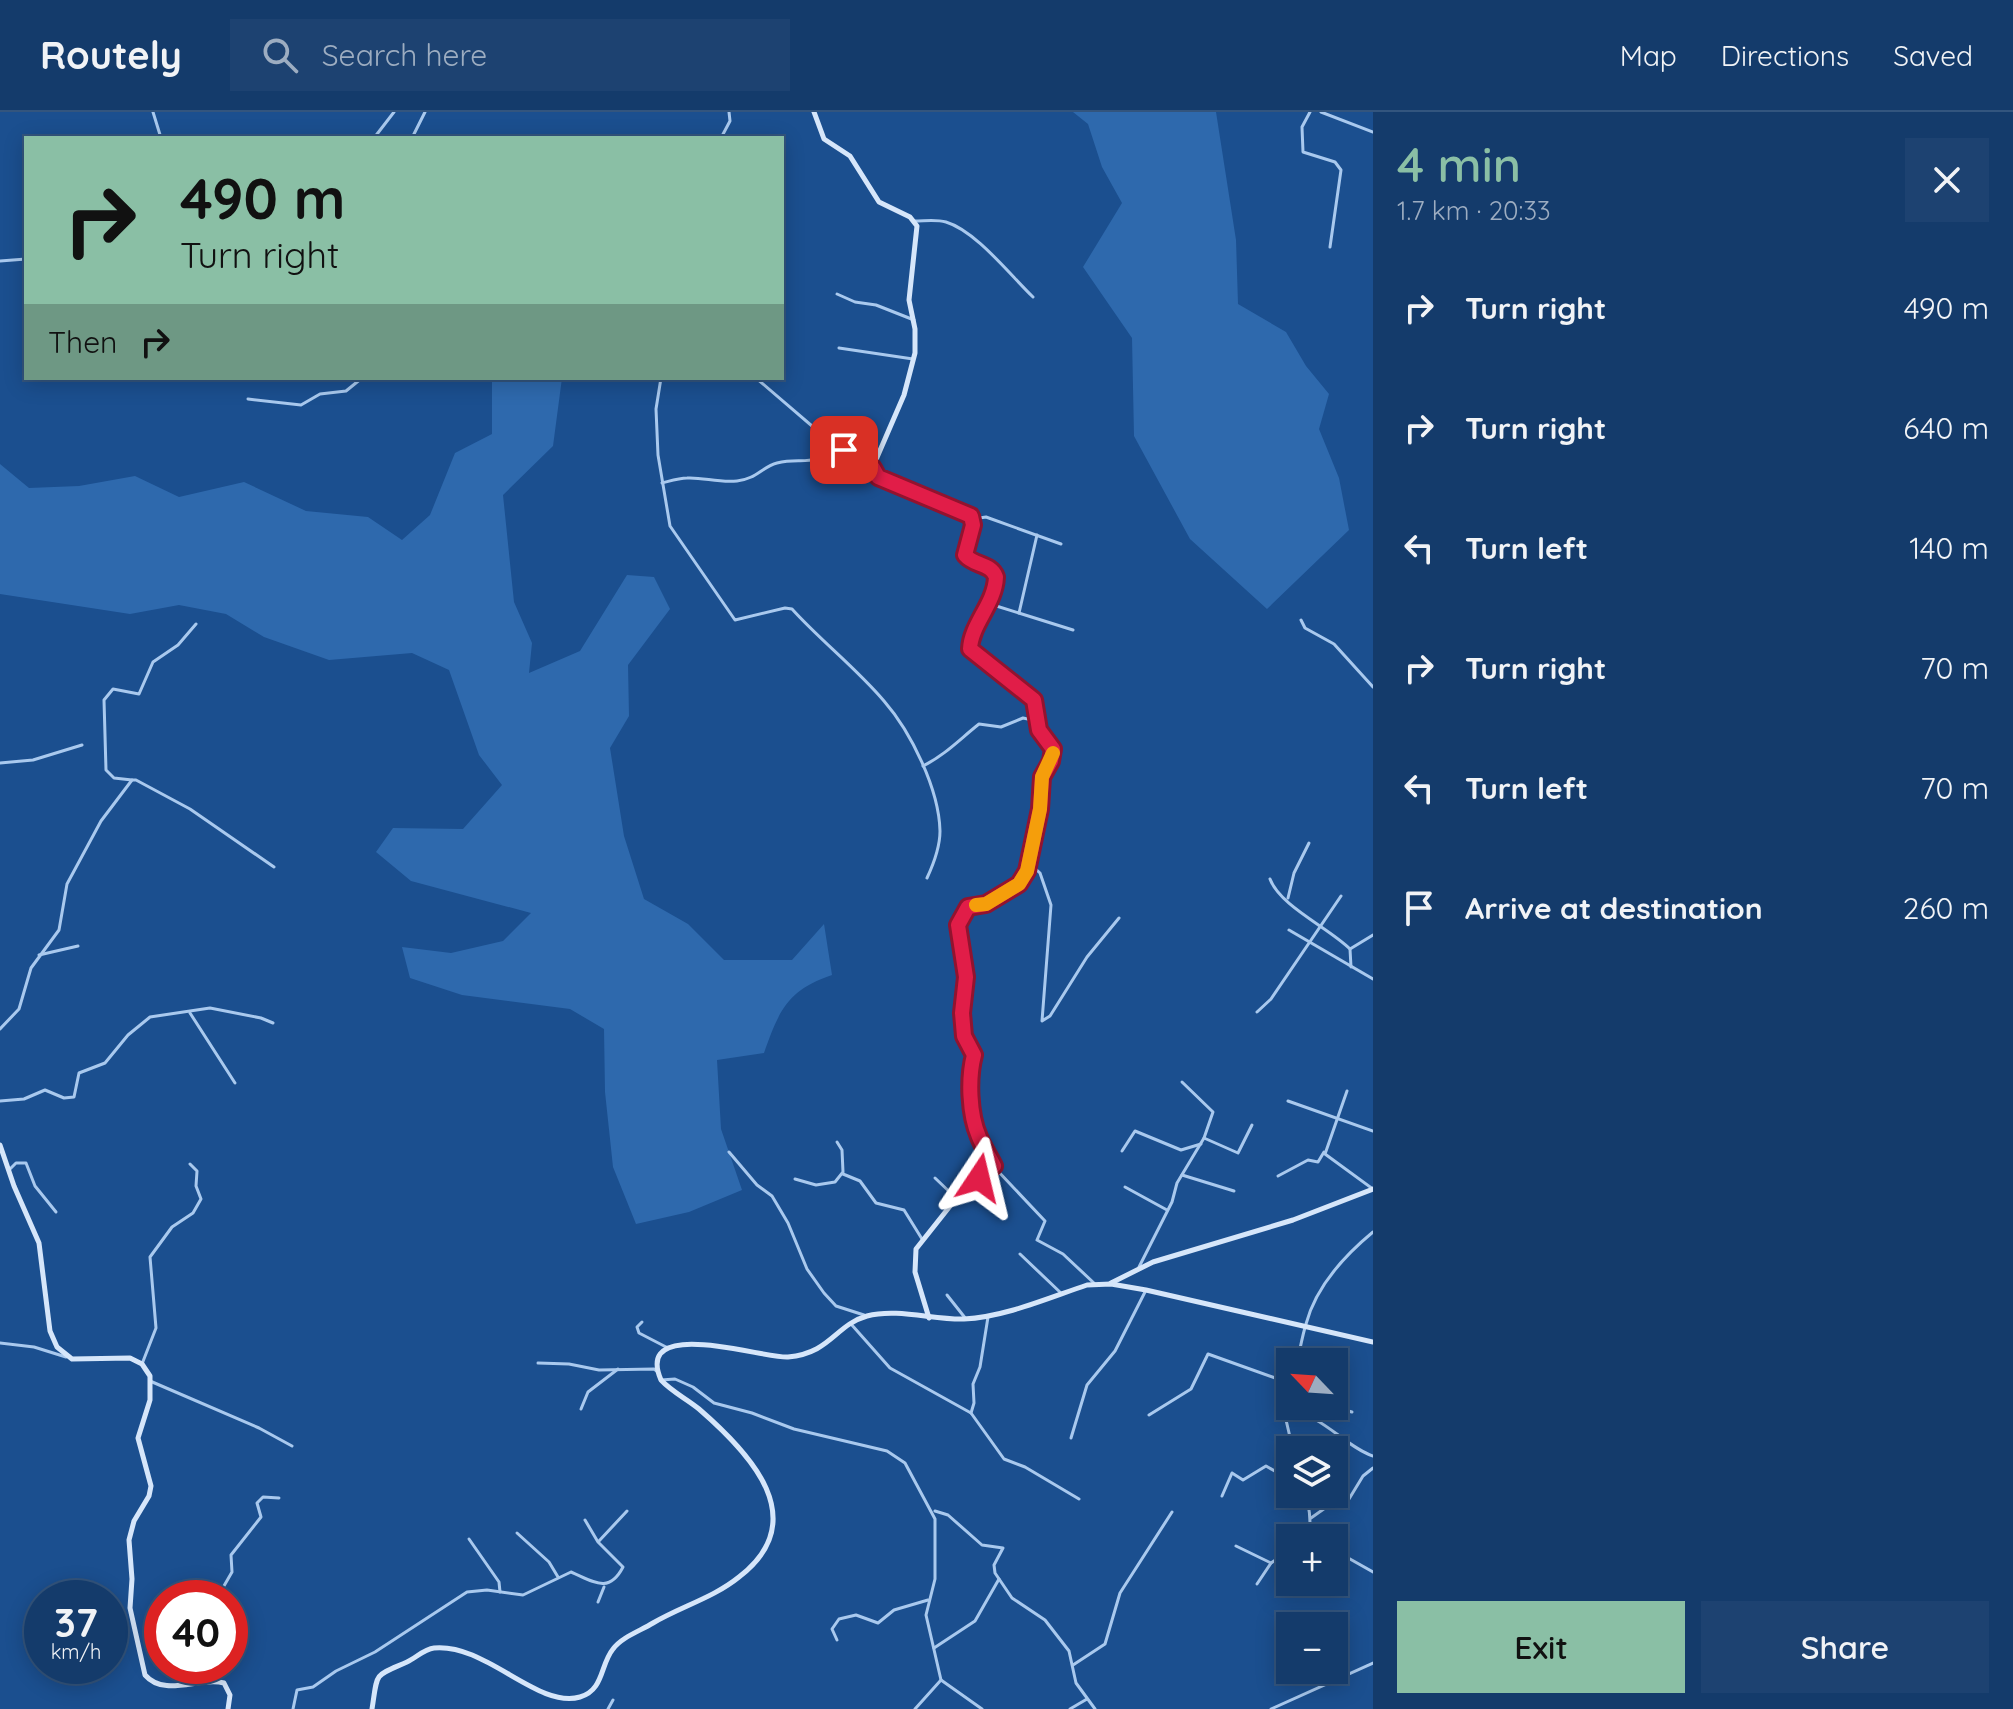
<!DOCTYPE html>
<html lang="en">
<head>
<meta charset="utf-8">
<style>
	:root { --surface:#143b6b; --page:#1d4271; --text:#f1f3f6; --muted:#9dadc1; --line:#33557e; --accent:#8abfa5 }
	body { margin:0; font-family:Quicksand,sans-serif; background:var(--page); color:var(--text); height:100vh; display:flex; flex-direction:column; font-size:30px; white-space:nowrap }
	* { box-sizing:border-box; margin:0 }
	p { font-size:26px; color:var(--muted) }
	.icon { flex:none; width:44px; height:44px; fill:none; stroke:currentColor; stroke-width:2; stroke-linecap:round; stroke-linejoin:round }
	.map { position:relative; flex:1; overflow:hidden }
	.side { display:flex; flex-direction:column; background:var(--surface); width:640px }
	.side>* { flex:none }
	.hud { position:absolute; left:24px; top:24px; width:760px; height:244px; border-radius:0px; box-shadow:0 4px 20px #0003,0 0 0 2px var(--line); background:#8abfa5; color:#111; overflow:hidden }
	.needle { width:52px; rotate:295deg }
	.controls { position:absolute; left:1276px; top:1236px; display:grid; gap:16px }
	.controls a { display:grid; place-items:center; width:72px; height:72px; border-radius:0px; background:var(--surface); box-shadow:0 4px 20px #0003,0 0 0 2px var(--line); font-size:40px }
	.speed { position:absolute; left:24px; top:1468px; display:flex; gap:16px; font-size:40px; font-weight:700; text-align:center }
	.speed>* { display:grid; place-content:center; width:104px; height:104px; border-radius:50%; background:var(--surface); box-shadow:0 4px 20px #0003,0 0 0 2px var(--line); line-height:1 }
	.speed small { font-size:20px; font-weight:400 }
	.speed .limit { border:12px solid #d22; background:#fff; color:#111 }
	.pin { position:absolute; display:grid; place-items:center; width:68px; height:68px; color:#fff; margin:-34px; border-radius:16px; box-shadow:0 4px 12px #0006 }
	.me { position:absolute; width:88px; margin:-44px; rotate:10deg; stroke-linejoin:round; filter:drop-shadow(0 0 6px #0008) }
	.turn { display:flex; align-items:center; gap:28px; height:168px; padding:0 24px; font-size:36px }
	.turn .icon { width:104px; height:104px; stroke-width:2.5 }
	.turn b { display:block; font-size:56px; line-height:68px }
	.then { display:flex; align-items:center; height:76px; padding:0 24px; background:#0003; gap:16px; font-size:30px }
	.round { display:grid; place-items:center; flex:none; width:84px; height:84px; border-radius:0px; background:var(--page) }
	.headline { display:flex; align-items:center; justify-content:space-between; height:136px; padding:0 24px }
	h1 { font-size:48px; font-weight:600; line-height:60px; color:var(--accent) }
	.action { display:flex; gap:16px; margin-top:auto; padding:16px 24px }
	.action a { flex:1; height:92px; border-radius:0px; background:var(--accent); color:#111; font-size:32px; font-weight:600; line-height:92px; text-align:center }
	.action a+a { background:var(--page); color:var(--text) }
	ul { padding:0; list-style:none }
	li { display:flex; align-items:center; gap:24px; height:120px; padding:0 24px }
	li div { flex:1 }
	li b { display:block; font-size:30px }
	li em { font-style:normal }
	header { display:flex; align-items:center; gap:48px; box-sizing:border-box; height:112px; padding:0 40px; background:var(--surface); border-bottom:2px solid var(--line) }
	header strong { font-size:38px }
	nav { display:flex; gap:44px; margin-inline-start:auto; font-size:28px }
	.search { width:560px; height:72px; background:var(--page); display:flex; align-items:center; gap:20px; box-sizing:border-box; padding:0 28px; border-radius:0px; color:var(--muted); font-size:30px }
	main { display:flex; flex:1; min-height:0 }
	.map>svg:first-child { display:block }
	.green { fill:#2e69ad }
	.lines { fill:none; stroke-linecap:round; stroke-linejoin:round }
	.street { stroke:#a9c9ee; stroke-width:3 }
	.secondary { stroke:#d6e6fa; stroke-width:5 }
	.route-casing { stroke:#92132f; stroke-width:20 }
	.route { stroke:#e11d48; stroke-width:14 }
	.slow { stroke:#f59e0b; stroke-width:14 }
</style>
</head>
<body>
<header>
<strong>Routely</strong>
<div class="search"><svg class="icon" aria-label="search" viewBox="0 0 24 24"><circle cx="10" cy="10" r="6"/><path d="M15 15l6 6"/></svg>Search here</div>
<nav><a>Map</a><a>Directions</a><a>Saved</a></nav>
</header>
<main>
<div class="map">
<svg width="1373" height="1597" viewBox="0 0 1373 1597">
	<rect width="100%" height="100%" fill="#1b4f8f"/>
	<!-- green -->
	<g class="green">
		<polygon points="1073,0 1216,0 1236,128 1238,192 1286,220 1306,254 1329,282 1319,317 1339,366 1349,418 1267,497 1190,427 1134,324 1132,226 1083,155 1122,91 1102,55 1088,12"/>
		<path d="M492,266h70l-9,68 -50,49 11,107 18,41 -3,30 51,-22 47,-76 27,2 16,32 -42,56 1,51 -19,32 14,88 20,63 44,25 36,36h68l32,-36 8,51c-45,15 -53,36 -68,78l-47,7 4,69 21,61 -53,22 -53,12 -23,-57 -8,-75 -1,-63 -34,-20 -108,-14 -52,-17 -8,-31 49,6 52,-12 28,-28 -120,-32 -35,-29 17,-24 70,1 39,-44 -23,-30 -30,-85 -37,-17 -83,7 -65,-23 -38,-23 -47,-9 -49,9 -130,-20v-130l29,24 50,-2 56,-10 44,21 65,-15 62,29 62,6 34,23 28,-25 25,-62 37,-19z"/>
	</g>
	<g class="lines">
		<!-- street -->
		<g class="street">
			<polyline points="153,0 161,26"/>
			<polyline points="1310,0 1302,15 1303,40 1335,50 1341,58 1330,135"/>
			<polyline points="1321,0 1373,20"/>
			<polyline points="374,26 394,0"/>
			<polyline points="412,26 425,0"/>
			<polyline points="721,26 730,9 729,0"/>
			<path d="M914,109c11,0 22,-2 32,1 30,9 64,53 87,75"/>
			<polyline points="0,149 26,147"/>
			<polyline points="837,182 855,190 876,193 914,208"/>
			<polyline points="839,236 913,247"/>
			<path d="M661,266l-5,31 2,46 12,71 65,94 50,-12 7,1c29,32 64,59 92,92 27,31 55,88 56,130 0,17 -6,32 -13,47"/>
			<polyline points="756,266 819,320 873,356"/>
			<polyline points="248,287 301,293 320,282 346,279 362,266"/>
			<path d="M662,371c8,-2 17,-5 25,-5 16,-1 31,5 50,3 19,-2 25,-14 40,-18 27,-7 36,7 56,-20"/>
			<polyline points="973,407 986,405 1061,432"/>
			<polyline points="990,492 1073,518"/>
			<polyline points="1019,501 1037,423"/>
			<polyline points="1301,508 1305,516 1334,532 1373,575"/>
			<polyline points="0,651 33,648 82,633"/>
			<path d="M923,654c22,-11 37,-27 56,-42l22,3 22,-9 14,3"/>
			<polyline points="132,668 114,666 106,658 104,588 113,577 139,582 153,550 178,533 196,512"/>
			<polyline points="1029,751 1040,761 1051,793 1042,909 1050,904 1087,845 1119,806"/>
			<path d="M1270,767c10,27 59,49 80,70l1,18"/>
			<polyline points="1288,786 1294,761 1309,731"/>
			<polyline points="1289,818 1373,867"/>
			<polyline points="1350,837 1373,823"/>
			<polyline points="39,843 78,834"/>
			<polyline points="1257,900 1271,887 1341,784"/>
			<polyline points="190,901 235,971"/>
			<polyline points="0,917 19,897 31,856 59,818 67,772 101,709 132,668 136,668 190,697 274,755"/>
			<polyline points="1347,979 1325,1042 1373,1077"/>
			<polyline points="0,989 24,987 45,978 64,986 74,985 79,961 105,951 128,923 150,905 210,896 261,906 273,911"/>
			<polyline points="1288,989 1373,1019"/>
			<polyline points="1204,1026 1238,1041 1252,1013"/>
			<polyline points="1122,1039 1135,1019 1181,1038 1201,1032"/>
			<polyline points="729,1040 757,1073 772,1084 788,1111 807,1157 824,1181 836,1194 864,1203"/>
			<polyline points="995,1056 1045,1109 1037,1128 1063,1142 1095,1172"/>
			<polyline points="9,1058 16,1051 26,1051 35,1074 56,1100"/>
			<polyline points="843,1062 860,1069 876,1091 904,1098 922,1127"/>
			<polyline points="1182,1063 1234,1079"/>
			<polyline points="1278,1064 1308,1048 1318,1050 1324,1040"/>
			<polyline points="935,1066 956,1086"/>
			<polyline points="795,1067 816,1073 835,1070 843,1060 842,1038 837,1030"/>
			<polyline points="1125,1075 1167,1098"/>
			<polyline points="1020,1142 1062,1182"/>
			<polyline points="1139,1155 1172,1090 1177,1071 1204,1026 1213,1000 1182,970"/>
			<polyline points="947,1183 966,1207"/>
			<polyline points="988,1205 980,1255 973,1272 974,1291 971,1301 1004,1347 1025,1355 1079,1387"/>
			<polyline points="642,1210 637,1215 639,1221 668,1236"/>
			<polyline points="851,1212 890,1256 971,1301"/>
			<polyline points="0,1231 34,1235 66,1245"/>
			<path d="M1297,1250c3,-12 5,-25 9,-38 10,-38 38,-68 67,-92"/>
			<polyline points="538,1251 569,1252 599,1258 654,1257 658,1260"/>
			<polyline points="142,1252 156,1216 150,1145 172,1115 193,1101 201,1087 196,1074 197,1059 190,1052"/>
			<polyline points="661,1268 675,1267 693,1275 714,1291 752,1301 794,1317 887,1339 905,1351 935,1407 935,1467 926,1503 941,1568 915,1597"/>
			<polyline points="1290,1268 1283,1295 1293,1338"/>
			<polyline points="150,1269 259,1316 292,1334"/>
			<polyline points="1330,1294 1352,1300"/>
			<polyline points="581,1297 588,1280 618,1257"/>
			<path d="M1283,1299c37,-1 60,35 90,45"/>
			<polyline points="1149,1303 1191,1277 1208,1242 1289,1271"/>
			<polyline points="1071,1326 1087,1273 1115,1239 1146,1178"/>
			<path d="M1303,1382c12,21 2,28 12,44"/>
			<polyline points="1222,1384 1232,1361 1243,1368 1266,1354 1290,1368"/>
			<polyline points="935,1399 948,1403 982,1433 1003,1436 994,1453 995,1461 1012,1486 1045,1508 1069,1539 1076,1571 1095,1597"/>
			<polyline points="1311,1406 1328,1394 1349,1387 1363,1364 1373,1356"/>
			<polyline points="517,1421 549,1450 558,1465"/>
			<polyline points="1301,1426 1309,1413"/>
			<polyline points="469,1427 499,1470 500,1480"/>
			<polyline points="599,1429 627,1399"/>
			<polyline points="1236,1434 1271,1451"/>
			<polyline points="1334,1438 1373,1460"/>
			<polyline points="1257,1472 1271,1451 1290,1438"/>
			<polyline points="217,1486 232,1460 231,1443 261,1405 257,1391 263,1385 279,1386"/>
			<polyline points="598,1490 604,1475"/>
			<polyline points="837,1528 832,1517 839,1507 856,1503 878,1511 894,1498 928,1488"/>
			<polyline points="934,1536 975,1509 999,1467"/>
			<polyline points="1073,1553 1105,1532 1120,1481 1172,1400"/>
			<polyline points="941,1568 982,1597"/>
			<polyline points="179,1573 185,1554"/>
			<path d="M293,1597l4,-19 16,-3 23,-16 39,-19 92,-60 20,-2 36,5 48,-23c23,10 38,22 52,-5l-25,-25 -13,-22"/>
			<polyline points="608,1597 613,1588"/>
			<polyline points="1070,1597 1087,1587"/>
			<polyline points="1271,1597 1373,1551"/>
		</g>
		<!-- secondary -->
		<g class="secondary">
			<path d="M814,0l10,27 26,17 29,46 31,15 7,9 -8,74 6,29v24l-11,42 -29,67 -1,10 4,5 82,32 13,10 -8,36c9,11 25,8 31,22 -1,28 -25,48 -26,72l64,51 5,30 14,19 -2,12 -9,16 -2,32 -13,62 -8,13 -28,17 -23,6 -9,13 7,57 -4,45 3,19 9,14c-6,23 -5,59 5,82 4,10 10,19 15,29l-32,25 -46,58 -1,23 14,46"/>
			<path d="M0,1033l14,41 25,57 11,88 7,16 15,12 58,-1 12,6 8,12v24l-12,38 13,48 -2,10 -15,25 -5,19 3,39 -2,29 15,67c20,23 55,1 79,8l6,12 -2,14"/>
			<polyline points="1111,1171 1153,1150 1293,1108 1373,1077"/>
			<path d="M372,1597c6,-38 1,-32 35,-47 9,-4 17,-13 27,-14 52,-5 103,61 146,49 24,-7 20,-32 33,-48 9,-12 27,-18 40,-26 29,-17 60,-25 86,-46 74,-57 12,-123 -40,-168 -12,-10 -27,-17 -38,-29 -28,-65 103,-21 127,-23 43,-4 47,-32 79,-41 30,-8 67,4 97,3 41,-2 84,-21 123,-34l24,-1 35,6 227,52"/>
		</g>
	</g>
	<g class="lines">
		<!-- route casing -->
		<g class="route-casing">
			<path id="route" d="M844,338l29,18 5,9 93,39 2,9 -8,30c9,11 26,8 31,22 -1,27 -25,47 -26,72l64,51 5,30 14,19 -2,12 -9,16 -2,32 -13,62 -8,13 -33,20 -18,3 -10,18 8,52 -4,36 2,23 10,19c-6,23 -5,59 5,82 4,10 10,19 15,29l-15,12"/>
		</g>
		<!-- route -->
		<use href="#route" class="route"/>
		<!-- slow -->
		<polyline class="slow" points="976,793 986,792 1019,772 1027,759 1040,697 1042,665 1053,641"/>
	</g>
</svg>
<div class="controls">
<a><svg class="needle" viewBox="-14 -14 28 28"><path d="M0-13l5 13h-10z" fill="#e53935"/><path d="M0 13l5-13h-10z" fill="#9dadc1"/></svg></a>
<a><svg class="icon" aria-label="layers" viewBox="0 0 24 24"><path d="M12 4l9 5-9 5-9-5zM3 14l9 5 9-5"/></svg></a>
<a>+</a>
<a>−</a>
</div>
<div class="speed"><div>37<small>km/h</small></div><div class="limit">40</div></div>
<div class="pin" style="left:844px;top:338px;background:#d93025"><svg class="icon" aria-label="arrive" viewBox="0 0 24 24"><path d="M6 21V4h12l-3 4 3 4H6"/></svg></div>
<svg class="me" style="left:979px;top:1066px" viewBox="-20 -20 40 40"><path d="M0-17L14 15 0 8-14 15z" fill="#e11d48" stroke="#fff" stroke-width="4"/></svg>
<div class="hud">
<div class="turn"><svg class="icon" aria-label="right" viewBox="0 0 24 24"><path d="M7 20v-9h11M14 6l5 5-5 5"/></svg><div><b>490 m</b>Turn right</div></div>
<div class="then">Then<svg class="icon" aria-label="right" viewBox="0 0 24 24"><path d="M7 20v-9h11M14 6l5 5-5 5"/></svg></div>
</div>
</div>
<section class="side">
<div class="headline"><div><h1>4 min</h1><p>1.7 km · 20:33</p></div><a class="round"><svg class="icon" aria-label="close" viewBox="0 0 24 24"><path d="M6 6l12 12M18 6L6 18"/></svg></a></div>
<ul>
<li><svg class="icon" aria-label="right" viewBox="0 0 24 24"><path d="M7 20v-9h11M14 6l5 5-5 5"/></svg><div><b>Turn right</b></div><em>490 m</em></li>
<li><svg class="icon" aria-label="right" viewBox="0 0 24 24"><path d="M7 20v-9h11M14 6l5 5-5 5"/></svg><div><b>Turn right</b></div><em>640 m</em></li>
<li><svg class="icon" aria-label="left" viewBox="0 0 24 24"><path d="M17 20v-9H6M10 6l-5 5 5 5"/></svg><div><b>Turn left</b></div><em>140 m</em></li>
<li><svg class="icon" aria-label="right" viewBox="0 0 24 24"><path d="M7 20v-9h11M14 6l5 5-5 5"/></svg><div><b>Turn right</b></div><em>70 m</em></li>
<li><svg class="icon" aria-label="left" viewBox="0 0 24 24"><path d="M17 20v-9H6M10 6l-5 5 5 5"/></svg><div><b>Turn left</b></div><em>70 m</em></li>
<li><svg class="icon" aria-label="arrive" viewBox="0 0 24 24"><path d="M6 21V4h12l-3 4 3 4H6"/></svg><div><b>Arrive at destination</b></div><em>260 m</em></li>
</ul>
<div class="action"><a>Exit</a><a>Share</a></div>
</section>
</main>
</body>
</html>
